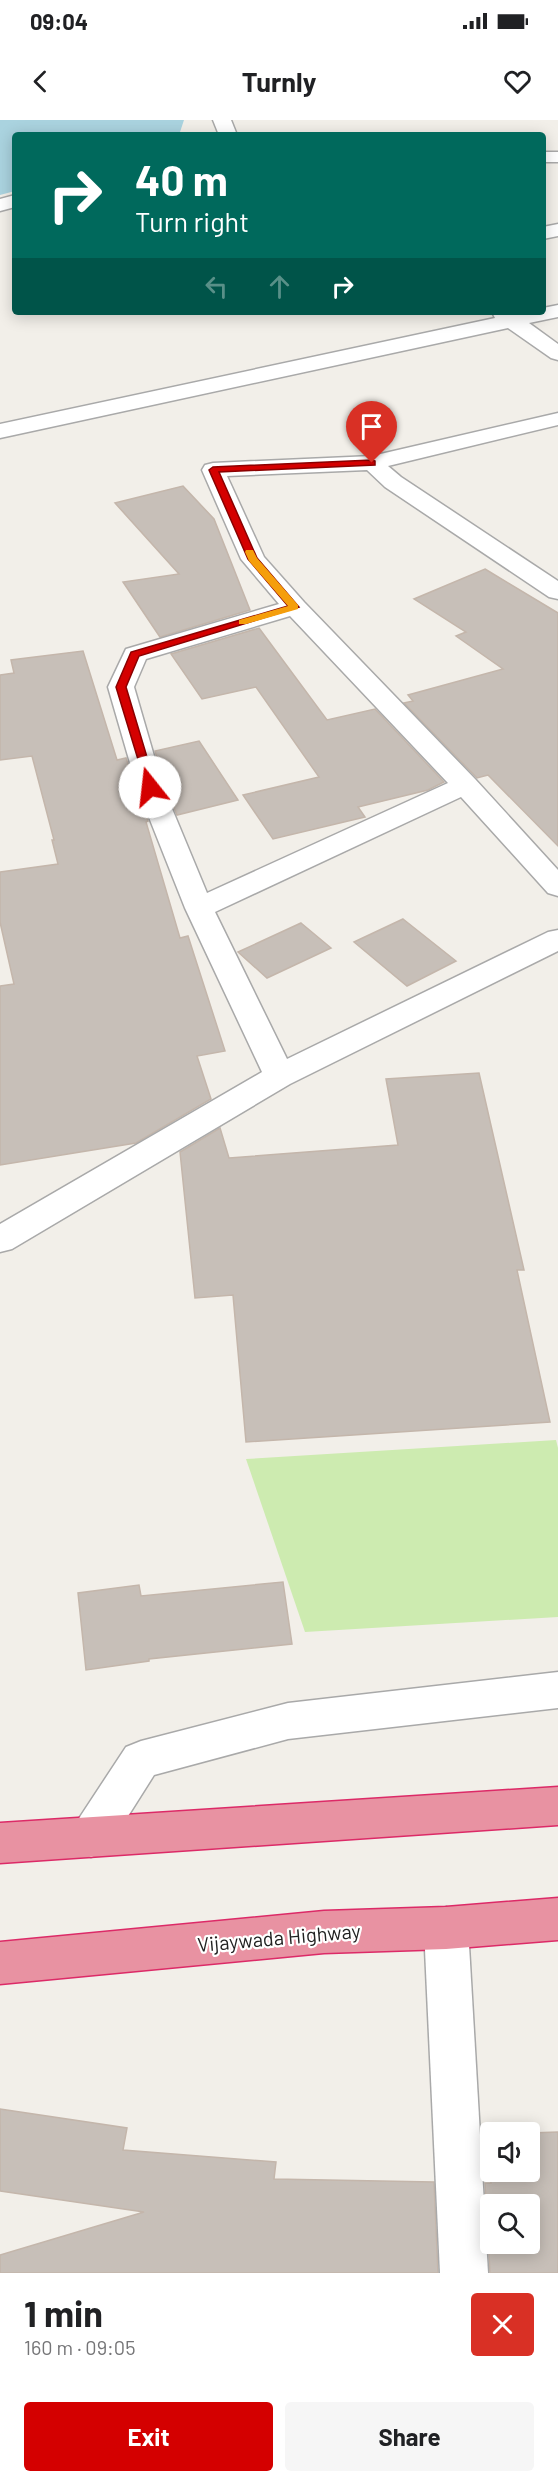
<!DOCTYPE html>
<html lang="en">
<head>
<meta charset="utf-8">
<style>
	:root { --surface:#fff; --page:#f6f6f6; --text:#202124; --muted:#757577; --accent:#d40000 }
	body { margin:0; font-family:Barlow,sans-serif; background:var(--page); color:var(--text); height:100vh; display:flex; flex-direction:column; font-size:22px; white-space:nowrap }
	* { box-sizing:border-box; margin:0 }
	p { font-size:20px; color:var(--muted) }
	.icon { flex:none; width:33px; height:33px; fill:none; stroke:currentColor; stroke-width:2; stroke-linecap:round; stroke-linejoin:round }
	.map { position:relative; height:2153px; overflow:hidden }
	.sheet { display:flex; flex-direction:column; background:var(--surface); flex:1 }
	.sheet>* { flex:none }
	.banner { position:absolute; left:12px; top:12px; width:534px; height:183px; border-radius:6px; box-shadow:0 3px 15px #0003; background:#00695c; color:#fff; overflow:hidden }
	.controls { position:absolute; left:480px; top:2002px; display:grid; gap:12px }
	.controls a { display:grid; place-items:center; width:60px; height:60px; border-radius:6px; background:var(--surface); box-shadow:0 3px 15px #0003; font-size:30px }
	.pin { position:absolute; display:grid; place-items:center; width:51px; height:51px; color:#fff; margin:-62px -26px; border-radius:50% 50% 50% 0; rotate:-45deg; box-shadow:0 0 6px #0007 }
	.pin .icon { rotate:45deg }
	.me { position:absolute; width:66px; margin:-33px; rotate:344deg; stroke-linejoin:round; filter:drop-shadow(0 0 4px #0008) }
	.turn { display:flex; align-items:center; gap:21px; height:126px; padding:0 24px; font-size:27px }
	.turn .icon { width:78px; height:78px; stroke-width:2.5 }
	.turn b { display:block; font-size:42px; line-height:51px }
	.lanes { display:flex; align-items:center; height:57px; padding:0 24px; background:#0003; justify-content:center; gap:30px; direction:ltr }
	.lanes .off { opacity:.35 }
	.round { display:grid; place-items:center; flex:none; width:63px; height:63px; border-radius:6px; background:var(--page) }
	.headline { display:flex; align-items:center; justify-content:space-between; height:102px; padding:0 24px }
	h1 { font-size:36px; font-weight:700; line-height:45px }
	.cta { display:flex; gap:12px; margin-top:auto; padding:12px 24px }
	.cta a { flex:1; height:69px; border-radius:6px; background:var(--accent); color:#fff; font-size:24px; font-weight:700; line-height:69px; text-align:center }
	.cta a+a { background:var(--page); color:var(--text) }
	.status { display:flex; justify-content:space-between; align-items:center; height:42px; padding:0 30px; background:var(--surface); direction:ltr }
	.status svg { height:16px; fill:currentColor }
	header { display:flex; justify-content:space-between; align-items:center; height:78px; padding:0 24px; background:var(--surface); font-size:27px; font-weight:700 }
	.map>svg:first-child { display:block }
	.grass { fill:#cdebb0 }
	.water { fill:#aad3df }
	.building { fill:#c7bfb8; stroke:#c4b6ab; stroke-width:1.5; fill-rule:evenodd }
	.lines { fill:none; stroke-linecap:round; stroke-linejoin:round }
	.minor-casing { stroke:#a9a9a9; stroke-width:3 }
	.highway-casing { stroke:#dc2a67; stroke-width:3 }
	.minor { fill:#fff; fill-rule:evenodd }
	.highway { fill:#e892a2; fill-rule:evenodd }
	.route { fill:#d40000; stroke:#8a0000; stroke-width:1.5 }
	.slow { fill:#f59e0b }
	.labels { text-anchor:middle; stroke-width:4.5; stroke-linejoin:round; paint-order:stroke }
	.near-street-label { font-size:20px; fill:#222; stroke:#fff }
</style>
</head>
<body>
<div class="status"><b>09:04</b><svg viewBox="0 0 49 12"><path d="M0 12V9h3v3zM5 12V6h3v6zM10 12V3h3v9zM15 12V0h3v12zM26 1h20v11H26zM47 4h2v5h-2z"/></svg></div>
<header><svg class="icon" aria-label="back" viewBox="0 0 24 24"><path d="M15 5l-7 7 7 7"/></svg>Turnly<svg class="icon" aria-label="heart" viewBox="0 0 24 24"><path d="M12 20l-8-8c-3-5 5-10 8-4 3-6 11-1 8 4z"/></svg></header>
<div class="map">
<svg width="558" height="2153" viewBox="0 0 558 2153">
	<rect width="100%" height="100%" fill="#f2efe9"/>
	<!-- grass -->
	<polygon class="grass" points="556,1320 558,1328 558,1497 305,1512 246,1339"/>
	<!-- water -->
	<polygon class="water" points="0,0 184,0 179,15 15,15 15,71 0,75"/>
	<!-- building -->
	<g class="building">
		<polygon points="183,366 214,399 250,490 160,517 123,462 179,454 115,383"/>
		<polygon points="485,449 558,493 558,726 488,655 477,658 404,583 413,581 408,575 503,549 456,516 466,512 414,479"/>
		<polygon points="259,508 327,600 375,589 444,662 428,670 358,687 365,697 273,719 243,675 319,657 256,567 202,579 171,534"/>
		<polygon points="83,531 117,640 126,638 148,701 146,702 180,818 188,816 225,931 197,936 211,979 136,1023 0,1045 0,866 14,864 0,802 0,752 58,744 52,720 54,720 32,636 0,640 0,555 14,553 11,540"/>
		<polygon points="199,621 238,680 177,695 165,666 155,631"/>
		<polygon points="403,799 456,841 407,866 354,822"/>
		<polygon points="301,803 331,828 267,858 238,832"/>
		<polygon points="479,953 524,1150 517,1150 550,1302 246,1322 233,1175 195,1178 180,1032 220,1008 229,1038 398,1025 386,959"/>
		<polygon points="283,1462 292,1524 149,1539 149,1541 86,1550 78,1473 139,1465 141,1476"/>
		<polygon points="0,1989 127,2008 123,2030 276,2042 274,2059 434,2062 438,2153 0,2153 0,2135 144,2092 0,2071"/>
		<path d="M558,2012v141h-68l-5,-90h6l-6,-47 5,-1v37h40v-39zM490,2085h40v39h-40z"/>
	</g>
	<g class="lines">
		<!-- minor casing -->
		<g class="minor-casing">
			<g id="minor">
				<polygon points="213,0 231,0 237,15 219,15"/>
				<rect x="543" y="32" width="15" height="10"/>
				<polygon points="15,75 15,87 0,91 0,79"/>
				<polygon points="558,104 558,116 543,119 543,107"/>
				<polygon points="558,185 558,197 529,203 558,224 558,240 551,238 508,208 0,318 0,304 495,198 492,192 513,192 516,194 543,192 543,188"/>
				<path d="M558,293v12l-170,41 13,11 157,104v18l-9,-2 -164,-110 -18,-17 -140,6 37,81 40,45 171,177 83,91v26l-10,-3 -87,-96 -246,115 72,147 261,-127 10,-2v21l-268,133 -278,165 -12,3v-28l262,-152 -77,-164 -48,-121 -29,-100 18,-38 153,-45 -38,-45 -39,-89 3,-5 8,-2 159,-7zM290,496l158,167 -241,110 -44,-106 -29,-100 12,-28z"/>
				<polygon points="558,1552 558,1588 288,1619 154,1655 106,1731 91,1737 76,1731 70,1717 76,1703 126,1627 141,1621 288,1583"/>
				<polygon points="446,1787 461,1793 468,1808 488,2153 440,2153 424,1808 431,1793"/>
			</g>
		</g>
		<!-- highway casing -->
		<g class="highway-casing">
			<g id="highway">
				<polygon points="558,1667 558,1705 0,1743 0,1703"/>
				<polygon points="558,1778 558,1820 446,1829 324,1833 0,1864 0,1822 324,1791 446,1787"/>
			</g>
		</g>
		<!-- minor -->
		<use href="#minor" class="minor"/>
		<!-- highway -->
		<use href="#highway" class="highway"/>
	</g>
	<!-- route -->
	<polygon class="route" points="372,340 375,341 375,345 219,352 257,438 299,487 139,536 126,567 156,667 150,670 147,669 116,567 131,532 288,486 248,439 209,350 213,347"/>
	<!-- slow -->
	<polygon class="slow" points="246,430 253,430 257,438 298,485 298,489 246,504 239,504 239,500 288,486 249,441 245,432"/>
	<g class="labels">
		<!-- near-street labels -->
		<g class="near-street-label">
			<text transform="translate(279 1818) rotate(-5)" y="7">Vijaywada Highway</text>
		</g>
	</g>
</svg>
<div class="controls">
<a><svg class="icon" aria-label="sound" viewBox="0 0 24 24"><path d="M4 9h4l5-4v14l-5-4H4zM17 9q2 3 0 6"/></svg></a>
<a><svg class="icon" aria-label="search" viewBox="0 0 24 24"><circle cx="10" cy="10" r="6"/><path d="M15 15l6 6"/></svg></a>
</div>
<div class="pin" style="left:372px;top:343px;background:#d93025"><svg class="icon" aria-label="arrive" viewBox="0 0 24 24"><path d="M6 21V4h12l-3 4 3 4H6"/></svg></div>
<svg class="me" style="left:150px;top:667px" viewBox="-20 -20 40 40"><circle r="19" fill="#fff"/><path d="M0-13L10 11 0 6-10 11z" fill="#d40000"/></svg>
<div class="banner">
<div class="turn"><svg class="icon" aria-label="right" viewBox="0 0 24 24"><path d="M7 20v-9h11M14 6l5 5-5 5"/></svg><div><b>40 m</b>Turn right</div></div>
<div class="lanes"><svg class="icon off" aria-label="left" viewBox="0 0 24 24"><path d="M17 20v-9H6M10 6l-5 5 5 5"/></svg><svg class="icon off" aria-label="ahead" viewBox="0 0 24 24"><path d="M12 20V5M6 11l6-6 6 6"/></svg><svg class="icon" aria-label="right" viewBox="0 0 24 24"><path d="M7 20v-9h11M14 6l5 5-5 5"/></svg></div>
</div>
</div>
<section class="sheet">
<div class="headline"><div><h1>1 min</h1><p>160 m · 09:05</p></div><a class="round" style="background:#d93025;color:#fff"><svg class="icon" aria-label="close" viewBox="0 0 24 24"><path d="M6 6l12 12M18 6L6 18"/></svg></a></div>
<div class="cta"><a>Exit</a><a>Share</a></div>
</section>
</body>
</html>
